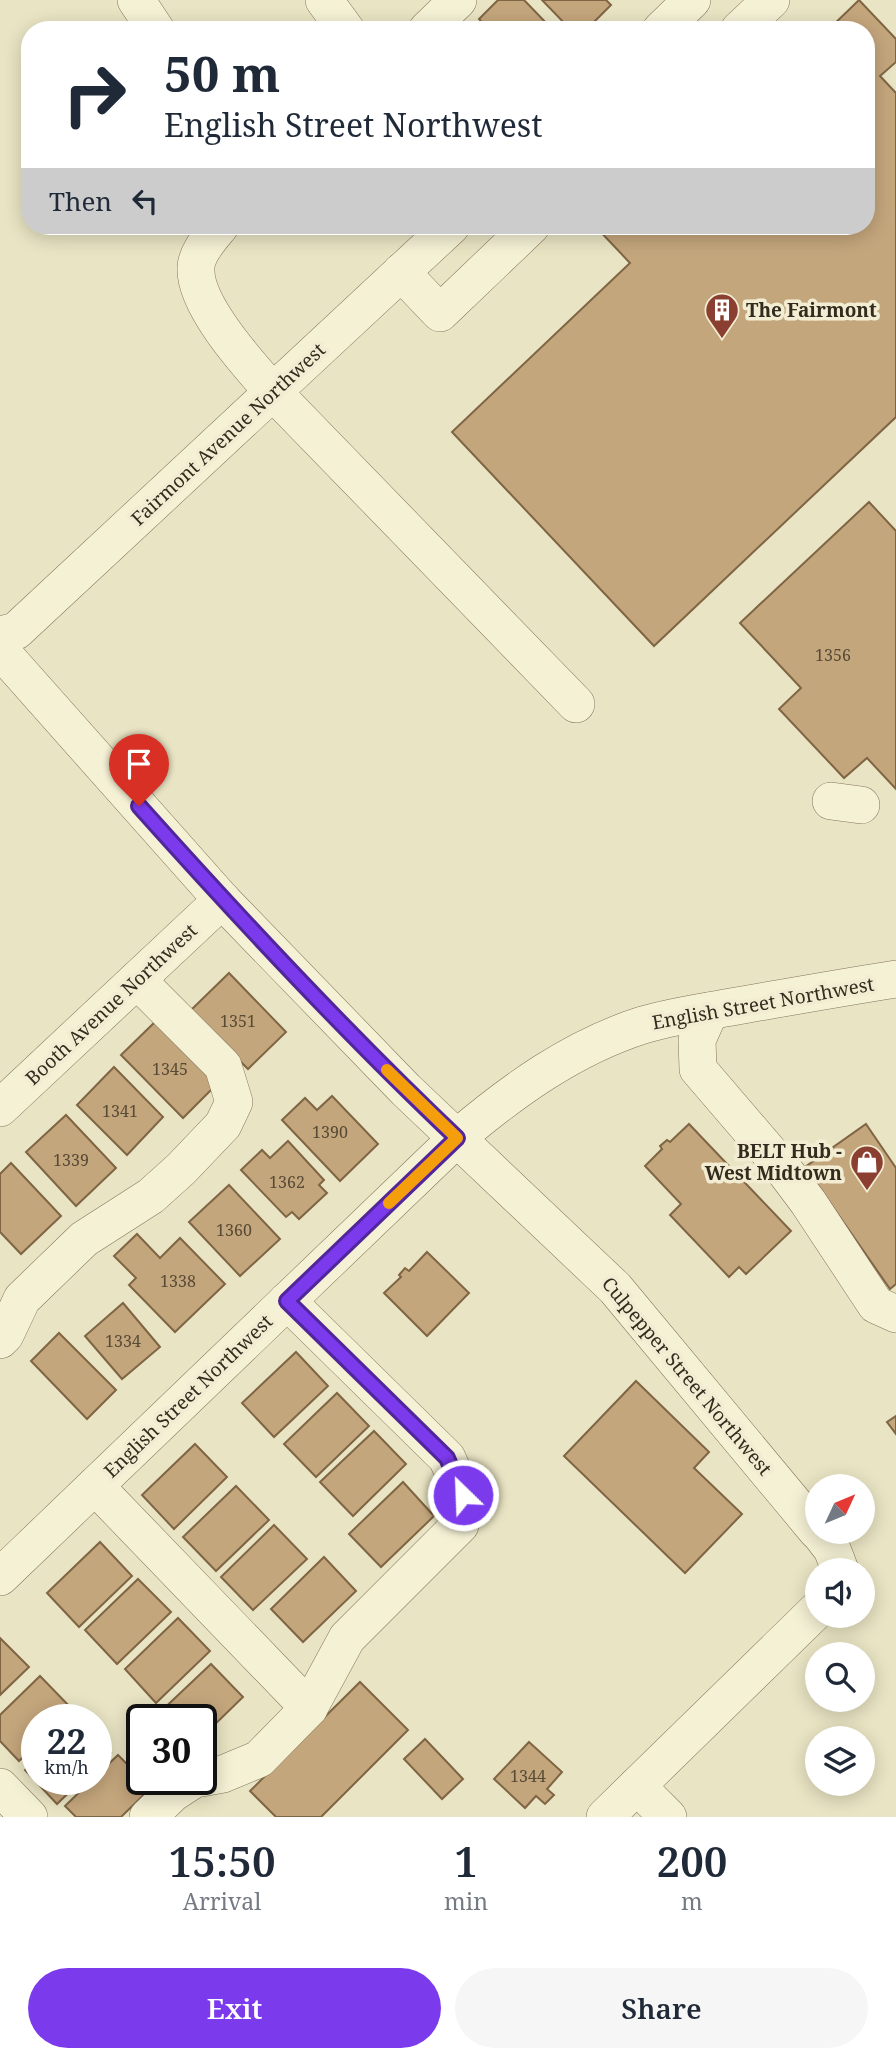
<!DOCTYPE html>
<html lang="en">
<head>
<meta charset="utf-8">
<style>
	:root { --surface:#fff; --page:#f6f6f7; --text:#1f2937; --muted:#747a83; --accent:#7c3aed }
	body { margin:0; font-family:"Noto Serif",serif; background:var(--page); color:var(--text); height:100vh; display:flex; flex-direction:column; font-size:26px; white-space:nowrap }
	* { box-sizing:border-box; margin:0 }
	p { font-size:23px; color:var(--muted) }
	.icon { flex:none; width:38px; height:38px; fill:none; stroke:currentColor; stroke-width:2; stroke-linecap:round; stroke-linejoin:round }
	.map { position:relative; height:1817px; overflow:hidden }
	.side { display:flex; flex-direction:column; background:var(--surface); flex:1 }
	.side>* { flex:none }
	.guide { position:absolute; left:21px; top:21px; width:854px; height:214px; border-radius:28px; box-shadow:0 4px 18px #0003; background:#fff; color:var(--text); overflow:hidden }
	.needle { width:46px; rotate:46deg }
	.tools { position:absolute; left:805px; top:1474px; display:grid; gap:14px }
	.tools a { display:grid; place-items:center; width:70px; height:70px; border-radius:50%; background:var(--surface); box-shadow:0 4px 18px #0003; font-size:35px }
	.speed { position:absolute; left:21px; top:1704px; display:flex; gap:14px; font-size:35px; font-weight:700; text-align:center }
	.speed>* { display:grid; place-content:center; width:91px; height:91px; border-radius:50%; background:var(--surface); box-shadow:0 4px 18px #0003; line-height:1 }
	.speed small { font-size:18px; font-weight:400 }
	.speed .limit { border:4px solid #111; border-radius:10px; background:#fff; color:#111 }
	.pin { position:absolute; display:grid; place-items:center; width:60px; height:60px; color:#fff; margin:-72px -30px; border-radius:50% 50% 50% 0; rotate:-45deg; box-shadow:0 0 7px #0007 }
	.pin .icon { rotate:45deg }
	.me { position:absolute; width:77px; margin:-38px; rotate:336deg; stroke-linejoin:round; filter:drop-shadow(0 0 5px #0008) }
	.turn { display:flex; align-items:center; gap:24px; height:147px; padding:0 28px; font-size:32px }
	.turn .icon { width:91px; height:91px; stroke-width:2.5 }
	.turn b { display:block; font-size:49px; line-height:60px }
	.then { display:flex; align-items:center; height:66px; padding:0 28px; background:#0003; gap:14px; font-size:26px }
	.eta { display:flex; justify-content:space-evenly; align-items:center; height:119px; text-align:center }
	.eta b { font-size:42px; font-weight:600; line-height:49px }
	.cta { display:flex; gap:14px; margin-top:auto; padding:14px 28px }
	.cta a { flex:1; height:80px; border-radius:42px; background:var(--accent); color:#fff; font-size:28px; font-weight:600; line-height:80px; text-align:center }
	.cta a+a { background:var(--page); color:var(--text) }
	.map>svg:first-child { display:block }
	.building { fill:#c4a67c; stroke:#7f6544; stroke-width:2 }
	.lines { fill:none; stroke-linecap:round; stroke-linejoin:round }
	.minor-casing { stroke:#82765c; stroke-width:38 }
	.minor { stroke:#f5f1d5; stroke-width:37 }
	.route-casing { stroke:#51269a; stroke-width:18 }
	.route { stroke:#7c3aed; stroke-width:12 }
	.slow { stroke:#f59e0b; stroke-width:12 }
	.labels { text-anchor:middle; stroke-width:7; stroke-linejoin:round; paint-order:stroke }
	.number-label { font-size:16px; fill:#574a36 }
	.poi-label { font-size:19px; font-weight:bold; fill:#332c1e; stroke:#f2edd2; text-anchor:start }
	.street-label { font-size:19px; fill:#332c1e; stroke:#f2edd2 }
</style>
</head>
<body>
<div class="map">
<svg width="896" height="1817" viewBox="0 0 896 1817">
	<rect width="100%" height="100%" fill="#e9e4c3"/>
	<!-- building -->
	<g class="building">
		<polygon points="498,0 524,0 553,30 489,30 479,19"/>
		<polygon points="542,0 606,0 611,5 586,30 571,30"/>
		<polygon points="859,0 896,39 896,62 880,76 896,93 896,417 654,646 452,432 630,263 595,226 866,226 866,30 828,30"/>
		<polygon points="869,502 896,531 896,789 867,758 844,778 779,709 801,688 740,623"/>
		<polygon points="229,973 286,1032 248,1069 190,1011"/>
		<polygon points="157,1020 219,1082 183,1118 121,1055"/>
		<polygon points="114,1067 163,1117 127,1155 77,1105"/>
		<polygon points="332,1096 378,1144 340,1181 282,1120 305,1098 317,1110"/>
		<polygon points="66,1115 116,1168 76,1206 26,1152"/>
		<polygon points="689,1124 791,1231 746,1274 739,1267 729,1277 670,1215 681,1204 645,1166 662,1149 660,1146 667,1140 670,1142"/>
		<polygon points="866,1124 896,1168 896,1284 890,1289 805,1167"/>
		<polygon points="288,1141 324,1180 319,1185 327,1193 299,1219 292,1212 286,1217 241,1170 262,1150 270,1158"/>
		<polygon points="11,1163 61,1216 21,1254 0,1232 0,1174"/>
		<polygon points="229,1185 280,1239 240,1276 189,1222"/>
		<polygon points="137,1234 160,1258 180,1238 225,1284 175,1332 129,1285 136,1278 114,1256"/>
		<polygon points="427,1252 469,1293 427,1336 384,1293 401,1277 399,1275 405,1268 409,1271"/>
		<polygon points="123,1303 160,1347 122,1379 85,1336"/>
		<polygon points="59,1333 116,1390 87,1419 31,1361"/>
		<polygon points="296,1352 328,1386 274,1437 242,1403"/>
		<polygon points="636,1381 709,1452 694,1468 742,1514 685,1573 564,1456"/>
		<polygon points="337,1393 369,1426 316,1477 284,1444"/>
		<polygon points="896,1416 896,1434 887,1422"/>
		<polygon points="374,1431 406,1464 353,1516 320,1482"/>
		<polygon points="195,1444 227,1477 174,1529 142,1495"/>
		<polygon points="403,1482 434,1516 381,1567 349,1534"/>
		<polygon points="236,1486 269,1520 216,1571 183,1537"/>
		<polygon points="274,1525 307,1559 253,1610 221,1577"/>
		<polygon points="100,1542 132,1576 79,1627 47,1593"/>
		<polygon points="324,1557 356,1591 303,1642 271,1609"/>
		<polygon points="138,1579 171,1612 117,1664 85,1630"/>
		<polygon points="178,1618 210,1651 156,1703 125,1669"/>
		<polygon points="0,1638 29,1667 0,1695"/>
		<polygon points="211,1664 243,1697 201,1738 201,1720 162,1720 157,1715"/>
		<polygon points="40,1676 73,1710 62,1720 37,1720 37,1744 19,1761 0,1741 0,1715"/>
		<polygon points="360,1682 408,1730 321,1817 276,1817 250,1791"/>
		<polygon points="96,1738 111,1753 96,1766"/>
		<polygon points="425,1739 463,1779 442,1799 404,1759"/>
		<polygon points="529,1742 562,1772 547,1789 554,1795 545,1804 536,1796 525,1808 494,1779"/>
		<polygon points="118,1755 151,1788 121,1817 76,1817 65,1806 92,1780 96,1780 96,1776"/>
		<polygon points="37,1759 37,1780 82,1780 57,1804 25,1770"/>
	</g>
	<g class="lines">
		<!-- minor casing -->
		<g class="minor-casing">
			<g id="minor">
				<polyline points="136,0 156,30"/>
				<polyline points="324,0 346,30"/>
				<polyline points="427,30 458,0"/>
				<polyline points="661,30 692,0"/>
				<polyline points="739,30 771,0"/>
				<path d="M220,226c-9,11 -24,27 -24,42 -2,37 53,97 77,124l303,312"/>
				<polyline points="401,272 440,313 531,226"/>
				<polyline points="0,635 16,631 451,226"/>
				<polyline points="0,650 222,900 406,1090 615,1288 817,1531"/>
				<polyline points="831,801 861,805"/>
				<polyline points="710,1011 697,1040 698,1069 781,1166 808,1202 876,1305 896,1314"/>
				<polyline points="0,1108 222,900"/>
				<polyline points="0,1340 5,1335 22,1299 84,1239 151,1196 181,1169 223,1125 234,1102 223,1066 137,980"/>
				<polyline points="95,1486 309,1708"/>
				<polyline points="818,1531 832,1549 840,1570"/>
				<path d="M0,1577l457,-439c55,-47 116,-91 186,-113 33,-10 67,-14 100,-20 51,-9 102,-18 153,-26"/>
				<polyline points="201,1778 223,1774 259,1759 309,1708 347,1638 460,1525 463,1495 447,1458 287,1301"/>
				<polyline points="637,1786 668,1817"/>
				<polyline points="0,1787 29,1817"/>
				<polyline points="148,1817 173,1793 193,1780"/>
				<polyline points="605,1817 817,1610"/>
			</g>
		</g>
		<!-- minor -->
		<use href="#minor" class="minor"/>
	</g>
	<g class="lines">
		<!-- route casing -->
		<g class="route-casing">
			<path id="route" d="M139,806c102,114 207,227 318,332l-170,163 160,157 16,37"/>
		</g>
		<!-- route -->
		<use href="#route" class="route"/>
		<!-- slow -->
		<polyline class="slow" points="387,1070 457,1138 389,1203"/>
	</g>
	<!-- icons -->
	<defs>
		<g id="building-pin" transform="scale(1.75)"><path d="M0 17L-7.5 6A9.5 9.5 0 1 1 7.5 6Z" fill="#8b3f31" stroke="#f2edd2"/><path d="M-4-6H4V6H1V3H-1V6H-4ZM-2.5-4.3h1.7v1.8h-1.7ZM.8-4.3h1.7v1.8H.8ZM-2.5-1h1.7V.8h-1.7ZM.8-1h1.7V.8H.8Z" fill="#fff"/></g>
		<g id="shop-pin" transform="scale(1.75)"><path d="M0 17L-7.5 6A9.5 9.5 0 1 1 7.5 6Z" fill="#8b3f31" stroke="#f2edd2"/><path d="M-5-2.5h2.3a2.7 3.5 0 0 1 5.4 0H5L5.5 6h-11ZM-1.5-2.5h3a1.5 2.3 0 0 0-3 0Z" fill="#fff"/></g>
	</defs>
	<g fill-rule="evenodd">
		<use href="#building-pin" x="722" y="310"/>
		<use href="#shop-pin" x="867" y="1162"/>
	</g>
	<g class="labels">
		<!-- number labels -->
		<g class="number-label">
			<text x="833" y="661">1356</text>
			<text x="238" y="1027">1351</text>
			<text x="170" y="1075">1345</text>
			<text x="120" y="1117">1341</text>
			<text x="330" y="1138">1390</text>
			<text x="71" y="1166">1339</text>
			<text x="287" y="1188">1362</text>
			<text x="234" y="1236">1360</text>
			<text x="178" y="1287">1338</text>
			<text x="123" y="1347">1334</text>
			<text x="528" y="1782">1344</text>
		</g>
		<!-- poi labels -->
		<g class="poi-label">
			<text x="746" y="317">The Fairmont</text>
			<text x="842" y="1158" text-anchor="end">BELT Hub -<tspan x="842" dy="22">West Midtown</tspan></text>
		</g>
		<!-- street labels -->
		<g class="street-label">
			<text transform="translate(228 434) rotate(-43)" y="7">Fairmont Avenue Northwest</text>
			<text transform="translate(763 1003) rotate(-10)" y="7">English Street Northwest</text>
			<text transform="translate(111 1004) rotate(-43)" y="7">Booth Avenue Northwest</text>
			<text transform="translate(687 1376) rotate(50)" y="7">Culpepper Street Northwest</text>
			<text transform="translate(188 1396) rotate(-44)" y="7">English Street Northwest</text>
		</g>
	</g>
</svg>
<div class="tools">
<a><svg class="needle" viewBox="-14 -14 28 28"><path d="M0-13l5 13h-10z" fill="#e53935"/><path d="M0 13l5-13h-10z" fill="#747a83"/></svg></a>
<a><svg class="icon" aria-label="sound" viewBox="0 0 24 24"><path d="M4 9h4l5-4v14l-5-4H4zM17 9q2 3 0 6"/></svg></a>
<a><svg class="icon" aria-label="search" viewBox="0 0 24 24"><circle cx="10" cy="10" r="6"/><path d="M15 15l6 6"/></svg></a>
<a><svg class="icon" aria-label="layers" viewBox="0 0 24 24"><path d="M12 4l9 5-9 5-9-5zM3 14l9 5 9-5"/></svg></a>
</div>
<div class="speed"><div>22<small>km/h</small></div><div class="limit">30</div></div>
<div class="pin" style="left:139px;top:806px;background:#d93025"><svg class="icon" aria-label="arrive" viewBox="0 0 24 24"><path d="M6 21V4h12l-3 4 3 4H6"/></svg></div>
<svg class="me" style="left:463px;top:1495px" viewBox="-20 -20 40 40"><circle r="17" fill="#7c3aed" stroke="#fff" stroke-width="3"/><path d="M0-11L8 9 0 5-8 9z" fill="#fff"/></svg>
<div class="guide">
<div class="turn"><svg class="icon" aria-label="right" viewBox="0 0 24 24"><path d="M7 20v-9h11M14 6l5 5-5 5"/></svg><div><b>50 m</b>English Street Northwest</div></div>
<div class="then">Then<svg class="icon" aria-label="left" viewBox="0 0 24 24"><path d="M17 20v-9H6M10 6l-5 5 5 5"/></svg></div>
</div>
</div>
<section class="side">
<div class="eta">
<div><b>15:50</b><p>Arrival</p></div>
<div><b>1</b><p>min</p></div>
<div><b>200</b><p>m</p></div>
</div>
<div class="cta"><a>Exit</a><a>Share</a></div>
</section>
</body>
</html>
